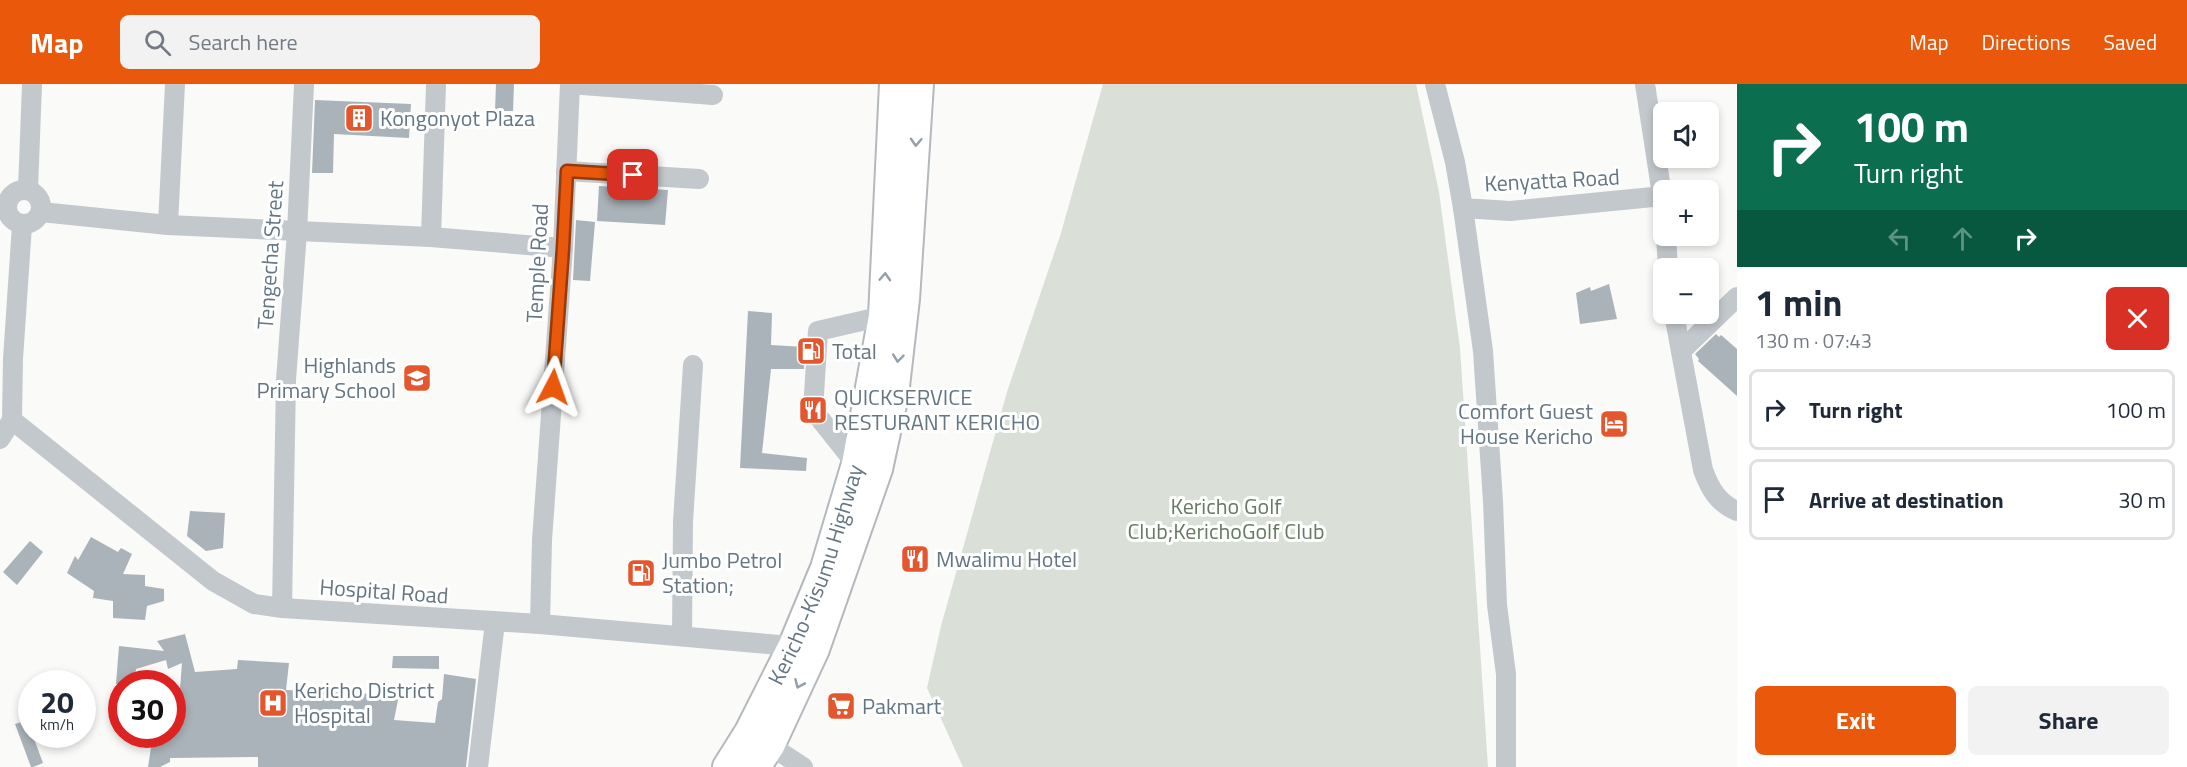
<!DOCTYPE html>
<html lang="en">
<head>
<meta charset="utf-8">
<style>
	:root { --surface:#fff; --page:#f2f2f3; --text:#1f2937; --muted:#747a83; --line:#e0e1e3; --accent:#ea580c }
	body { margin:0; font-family:"Titillium Web",sans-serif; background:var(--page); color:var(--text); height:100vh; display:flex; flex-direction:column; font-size:22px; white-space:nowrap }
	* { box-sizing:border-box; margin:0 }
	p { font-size:20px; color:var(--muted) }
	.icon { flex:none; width:33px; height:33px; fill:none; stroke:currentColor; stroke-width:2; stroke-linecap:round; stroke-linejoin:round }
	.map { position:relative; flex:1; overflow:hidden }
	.details { display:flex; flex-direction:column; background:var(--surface); width:450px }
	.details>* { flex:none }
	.banner { background:#0b6e4f; color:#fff; overflow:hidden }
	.controls { position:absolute; left:1653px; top:18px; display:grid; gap:12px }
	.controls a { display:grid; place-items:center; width:66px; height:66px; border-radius:9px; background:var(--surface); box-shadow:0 3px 9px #0003; font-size:30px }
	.speed { position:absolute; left:18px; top:586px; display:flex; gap:12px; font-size:30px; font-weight:700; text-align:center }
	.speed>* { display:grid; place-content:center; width:78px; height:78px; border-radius:50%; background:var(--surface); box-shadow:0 3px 9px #0003; line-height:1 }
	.speed small { font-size:15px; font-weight:400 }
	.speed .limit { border:9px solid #d22; background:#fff; color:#111 }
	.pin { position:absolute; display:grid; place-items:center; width:51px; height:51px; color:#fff; margin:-26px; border-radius:12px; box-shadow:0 3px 9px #0006 }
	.me { position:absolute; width:66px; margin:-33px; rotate:4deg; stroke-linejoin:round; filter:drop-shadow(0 0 4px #0008) }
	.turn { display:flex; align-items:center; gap:21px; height:126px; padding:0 18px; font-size:27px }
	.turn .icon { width:78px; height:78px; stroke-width:2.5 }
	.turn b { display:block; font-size:42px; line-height:51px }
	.lanes { display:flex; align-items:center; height:57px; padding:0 18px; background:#0003; justify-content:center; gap:30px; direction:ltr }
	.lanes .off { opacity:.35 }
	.round { display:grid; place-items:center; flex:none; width:63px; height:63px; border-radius:9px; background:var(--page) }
	.summary { display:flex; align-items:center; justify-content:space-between; height:102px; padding:0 18px }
	h1 { font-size:36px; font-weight:700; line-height:45px }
	.action { display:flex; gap:12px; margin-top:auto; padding:12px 18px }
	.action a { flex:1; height:69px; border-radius:9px; background:var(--accent); color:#fff; font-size:24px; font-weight:700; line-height:69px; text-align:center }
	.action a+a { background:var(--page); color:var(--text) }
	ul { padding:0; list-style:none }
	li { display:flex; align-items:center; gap:18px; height:81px; margin:0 12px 9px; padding:0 6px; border:3px solid var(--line); border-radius:9px }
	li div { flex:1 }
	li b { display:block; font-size:22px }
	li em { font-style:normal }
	header { display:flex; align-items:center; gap:36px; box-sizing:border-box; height:84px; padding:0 30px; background:var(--accent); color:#fff }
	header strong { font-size:28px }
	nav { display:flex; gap:33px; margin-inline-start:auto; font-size:21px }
	.search { width:420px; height:54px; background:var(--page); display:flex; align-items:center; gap:15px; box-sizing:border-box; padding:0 21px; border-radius:9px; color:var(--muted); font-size:22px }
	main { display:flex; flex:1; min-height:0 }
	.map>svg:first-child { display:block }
	.green { fill:#dadfd7 }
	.building { fill:#aab3b9 }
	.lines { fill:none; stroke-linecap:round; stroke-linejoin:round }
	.highway-casing { stroke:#b4b9bd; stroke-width:32 }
	.minor { stroke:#c3c8cc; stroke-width:20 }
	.highway { stroke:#fff; stroke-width:28 }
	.oneway { stroke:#939fa8 }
	.route-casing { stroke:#983908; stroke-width:15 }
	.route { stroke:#ea580c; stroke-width:10 }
	.labels { text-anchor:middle; stroke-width:6; stroke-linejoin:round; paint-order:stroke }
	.poi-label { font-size:22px; fill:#657683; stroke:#fff; text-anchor:start }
	.street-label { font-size:22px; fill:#657683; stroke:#fff }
	.park-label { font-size:22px; fill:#687a64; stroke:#fff }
</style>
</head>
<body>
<header>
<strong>Map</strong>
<div class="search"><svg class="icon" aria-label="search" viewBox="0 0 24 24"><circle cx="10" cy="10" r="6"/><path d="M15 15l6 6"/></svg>Search here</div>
<nav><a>Map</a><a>Directions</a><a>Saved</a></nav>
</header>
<main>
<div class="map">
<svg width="1737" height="683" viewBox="0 0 1737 683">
	<rect width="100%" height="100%" fill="#fafaf8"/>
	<!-- green -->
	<polygon class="green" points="1103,0 1416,0 1439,108 1460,264 1488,683 963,683 927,604 941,542 1007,308 1061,149"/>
	<!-- building -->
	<g class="building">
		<polygon points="496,0 514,0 513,27 495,27"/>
		<polygon points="315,16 411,20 409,54 334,50 333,89 312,89"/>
		<polygon points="599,102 668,106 665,141 597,137"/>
		<polygon points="576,136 595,138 590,197 573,196"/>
		<polygon points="1609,200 1617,235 1580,240 1576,209 1590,203 1591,207"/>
		<polygon points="748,227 772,229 771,261 805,263 804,285 771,285 762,369 807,374 806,387 740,384"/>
		<polygon points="1716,250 1719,253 1721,251 1737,265 1737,312 1698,277 1699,275 1695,270"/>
		<polygon points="190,427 225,429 223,464 206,467 187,452"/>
		<polygon points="91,453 118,468 121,464 132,470 123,490 145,491 145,502 164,505 164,517 147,522 145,536 113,534 113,517 93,514 94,507 67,489 75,472 78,476"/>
		<polygon points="30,457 43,468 17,501 3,488"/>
		<polygon points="185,550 195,588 237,585 238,576 289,579 286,606 399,611 394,636 435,639 438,618 442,615 444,590 476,595 466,683 258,683 258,673 170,674 170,678 160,683 148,683 153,651 172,651 172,617 179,618 182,579 168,585 166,576 136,585 134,600 116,600 119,562 164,567 157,557"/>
		<polygon points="393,572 439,572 439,585 392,584"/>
		<polygon points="27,636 43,679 33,683 31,683 15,640"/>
	</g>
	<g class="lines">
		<!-- highway casing -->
		<g class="highway-casing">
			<g id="highway">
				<path id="s1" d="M727,683l22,-35 44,-87 32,-77 31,-104 27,-148 11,-232"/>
				<polyline points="756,683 770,662 815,565 878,385 894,311 905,215 919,0"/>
			</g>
		</g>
		<!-- minor -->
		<g class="minor">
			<polyline points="570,0 713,11"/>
			<polyline points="1435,0 1455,78 1463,124 1510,127 1663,112"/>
			<polyline points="1645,0 1664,124"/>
			<polyline points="566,87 699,95"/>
			<circle cx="24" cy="123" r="17"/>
			<polyline points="28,106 32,0"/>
			<polyline points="1463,124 1483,267 1493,417 1497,521 1506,590 1506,683"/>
			<polyline points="41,128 168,141 431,153 563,164"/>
			<polyline points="168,141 175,0"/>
			<polyline points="1666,152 1668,184"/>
			<polyline points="431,153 436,0"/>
			<path d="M1674,230l29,156c7,19 15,33 34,41"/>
			<polyline points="1681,267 1737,213"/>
			<polyline points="12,336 213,497 254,520 282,524 540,540 803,563"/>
			<polyline points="12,336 13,275 22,141"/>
			<polyline points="0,355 12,336"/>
			<polyline points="856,380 813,326 818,247 883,232"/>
			<polyline points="282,524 286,296 297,148 304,0"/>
			<polyline points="540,540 542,456 563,164 570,0"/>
			<polyline points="682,552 683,438 693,281"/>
			<polyline points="762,656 803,683"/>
			<polyline points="478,683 495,538"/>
		</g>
		<!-- highway -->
		<use href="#highway" class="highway"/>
	</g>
	<!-- one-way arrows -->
	<defs><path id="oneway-chevron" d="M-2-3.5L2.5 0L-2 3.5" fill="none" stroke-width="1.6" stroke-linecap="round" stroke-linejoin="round" transform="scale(1.5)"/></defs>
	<g class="oneway">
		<use href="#oneway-chevron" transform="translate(916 58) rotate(93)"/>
		<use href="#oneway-chevron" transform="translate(885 193) rotate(-87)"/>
		<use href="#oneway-chevron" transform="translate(898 274) rotate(96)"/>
		<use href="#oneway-chevron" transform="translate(799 600) rotate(114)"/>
	</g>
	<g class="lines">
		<!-- route casing -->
		<g class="route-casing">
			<polyline id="route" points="553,303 563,164 567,87 633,91"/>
		</g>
		<!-- route -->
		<use href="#route" class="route"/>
	</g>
	<!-- icons -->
	<defs>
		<g id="building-square" transform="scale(1.5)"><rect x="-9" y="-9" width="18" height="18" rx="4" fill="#e4572e" stroke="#fff"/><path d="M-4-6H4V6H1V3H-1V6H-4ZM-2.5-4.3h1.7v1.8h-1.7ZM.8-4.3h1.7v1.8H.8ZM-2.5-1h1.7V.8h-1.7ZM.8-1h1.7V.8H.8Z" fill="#fff"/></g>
		<g id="fuel-square" transform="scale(1.5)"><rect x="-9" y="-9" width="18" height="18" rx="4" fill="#e4572e" stroke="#fff"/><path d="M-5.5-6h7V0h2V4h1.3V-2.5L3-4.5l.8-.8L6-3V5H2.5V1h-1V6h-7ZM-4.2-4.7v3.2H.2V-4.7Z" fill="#fff"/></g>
		<g id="school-square" transform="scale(1.5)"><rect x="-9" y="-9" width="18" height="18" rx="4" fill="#e4572e" stroke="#fff"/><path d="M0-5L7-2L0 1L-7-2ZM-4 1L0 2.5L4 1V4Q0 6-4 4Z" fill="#fff"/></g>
		<g id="restaurant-square" transform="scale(1.5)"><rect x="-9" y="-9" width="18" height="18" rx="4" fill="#e4572e" stroke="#fff"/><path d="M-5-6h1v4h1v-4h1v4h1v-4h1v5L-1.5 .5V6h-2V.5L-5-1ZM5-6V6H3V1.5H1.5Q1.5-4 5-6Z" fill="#fff"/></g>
		<g id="hotel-square" transform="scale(1.5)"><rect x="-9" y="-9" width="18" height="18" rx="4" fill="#e4572e" stroke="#fff"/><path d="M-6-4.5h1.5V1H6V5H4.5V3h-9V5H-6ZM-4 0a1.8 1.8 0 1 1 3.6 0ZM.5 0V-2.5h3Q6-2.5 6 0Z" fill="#fff"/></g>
		<g id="hospital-square" transform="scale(1.5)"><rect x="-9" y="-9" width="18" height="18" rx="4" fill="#e4572e" stroke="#fff"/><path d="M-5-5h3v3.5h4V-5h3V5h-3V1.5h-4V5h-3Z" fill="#fff"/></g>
		<g id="supermarket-square" transform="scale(1.5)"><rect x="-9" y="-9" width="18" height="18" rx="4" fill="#e4572e" stroke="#fff"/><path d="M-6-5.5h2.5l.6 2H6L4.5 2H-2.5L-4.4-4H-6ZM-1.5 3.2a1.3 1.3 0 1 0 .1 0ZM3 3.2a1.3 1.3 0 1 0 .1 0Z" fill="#fff"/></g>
	</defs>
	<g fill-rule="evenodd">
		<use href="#building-square" x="359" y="34"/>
		<use href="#fuel-square" x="811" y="267"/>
		<use href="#school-square" x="417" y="294"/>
		<use href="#restaurant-square" x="813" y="326"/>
		<use href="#hotel-square" x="1614" y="340"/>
		<use href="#restaurant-square" x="915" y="475"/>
		<use href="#fuel-square" x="641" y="489"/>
		<use href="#hospital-square" x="273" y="619"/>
		<use href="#supermarket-square" x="841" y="622"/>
	</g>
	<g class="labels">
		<!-- poi labels -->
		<g class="poi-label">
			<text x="380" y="42">Kongonyot Plaza</text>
			<text x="832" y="275">Total</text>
			<text x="396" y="289" text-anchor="end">Highlands<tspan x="396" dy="25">Primary School</tspan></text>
			<text x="834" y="321">QUICKSERVICE<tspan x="834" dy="25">RESTURANT KERICHO</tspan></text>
			<text x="1593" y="335" text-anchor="end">Comfort Guest<tspan x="1593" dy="25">House Kericho</tspan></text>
			<text x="936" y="483">Mwalimu Hotel</text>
			<text x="662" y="484">Jumbo Petrol<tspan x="662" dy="25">Station;</tspan></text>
			<text x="294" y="614">Kericho District<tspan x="294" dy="25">Hospital</tspan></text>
			<text x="862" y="630">Pakmart</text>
		</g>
		<!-- street labels -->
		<g class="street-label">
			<text transform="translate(1552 96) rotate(-3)" y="8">Kenyatta Road</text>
			<text transform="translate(270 171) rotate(-86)" y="8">Tengecha Street</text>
			<text transform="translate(537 179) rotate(-87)" y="8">Temple Road</text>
			<text dy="8" stroke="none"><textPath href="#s1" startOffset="213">Kericho-Kisumu Highway</textPath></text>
			<text transform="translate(384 507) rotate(4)" y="8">Hospital Road</text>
		</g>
		<!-- park labels -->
		<g class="park-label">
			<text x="1226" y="430">Kericho Golf<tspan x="1226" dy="25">Club;KerichoGolf Club</tspan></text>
		</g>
	</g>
</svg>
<div class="controls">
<a><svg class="icon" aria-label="sound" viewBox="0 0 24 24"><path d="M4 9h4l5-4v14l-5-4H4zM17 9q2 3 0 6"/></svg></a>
<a>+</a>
<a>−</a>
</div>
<div class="speed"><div>20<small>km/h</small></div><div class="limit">30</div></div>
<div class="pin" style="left:633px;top:91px;background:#d93025"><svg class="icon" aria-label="arrive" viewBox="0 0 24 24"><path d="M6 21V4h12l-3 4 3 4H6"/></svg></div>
<svg class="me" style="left:553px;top:303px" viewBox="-20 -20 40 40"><path d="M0-17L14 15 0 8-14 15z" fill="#ea580c" stroke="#fff" stroke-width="4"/></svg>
</div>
<section class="details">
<div class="banner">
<div class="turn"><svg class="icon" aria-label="right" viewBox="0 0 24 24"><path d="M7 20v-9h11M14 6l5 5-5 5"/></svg><div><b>100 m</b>Turn right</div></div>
<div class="lanes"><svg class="icon off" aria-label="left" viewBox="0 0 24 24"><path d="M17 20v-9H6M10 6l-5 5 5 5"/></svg><svg class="icon off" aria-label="ahead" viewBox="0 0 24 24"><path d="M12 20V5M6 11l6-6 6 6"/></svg><svg class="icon" aria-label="right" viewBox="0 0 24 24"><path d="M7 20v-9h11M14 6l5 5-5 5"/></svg></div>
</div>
<div class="summary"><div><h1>1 min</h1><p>130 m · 07:43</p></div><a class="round" style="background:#d93025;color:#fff"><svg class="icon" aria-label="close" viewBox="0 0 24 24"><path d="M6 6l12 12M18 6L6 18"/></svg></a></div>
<ul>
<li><svg class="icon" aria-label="right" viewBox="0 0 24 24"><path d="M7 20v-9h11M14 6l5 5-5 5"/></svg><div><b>Turn right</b></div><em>100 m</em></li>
<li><svg class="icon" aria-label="arrive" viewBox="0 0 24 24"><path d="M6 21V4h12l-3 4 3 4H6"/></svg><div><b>Arrive at destination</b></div><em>30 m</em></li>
</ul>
<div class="action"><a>Exit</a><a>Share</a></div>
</section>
</main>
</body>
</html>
